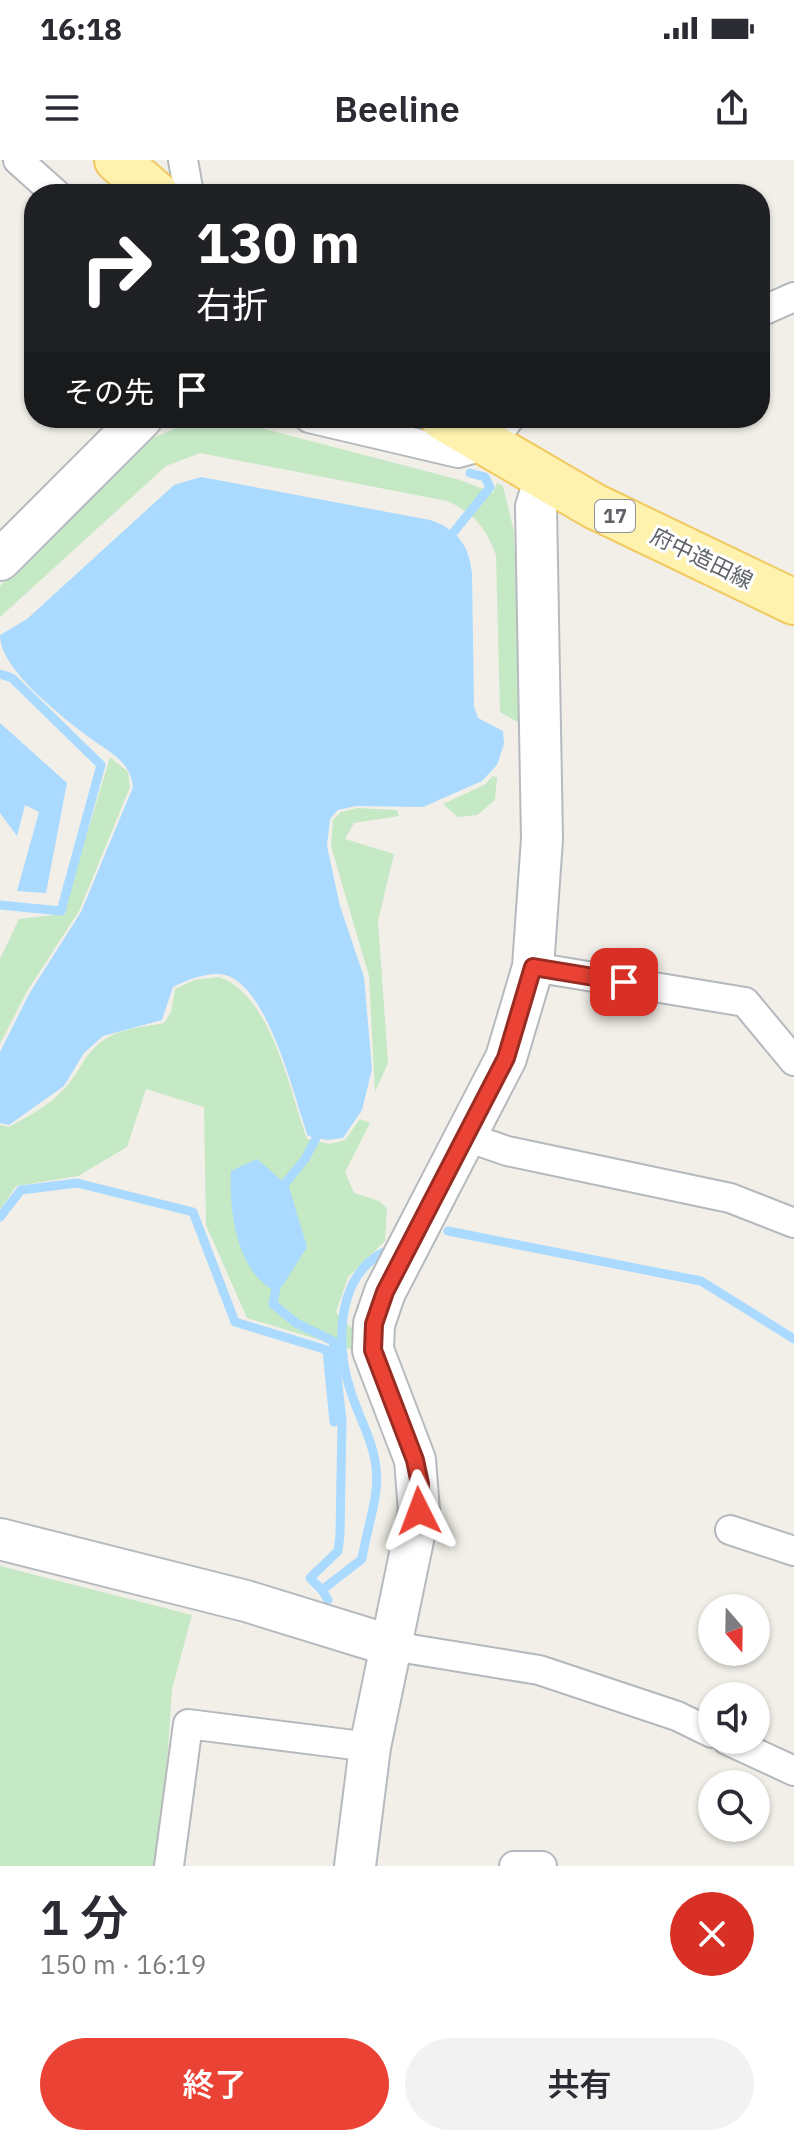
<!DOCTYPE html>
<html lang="ja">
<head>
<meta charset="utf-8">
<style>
	:root { --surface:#fff; --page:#f2f2f3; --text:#2b2b33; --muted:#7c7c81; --accent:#ea4335 }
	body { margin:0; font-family:"IBM Plex Sans","Noto Sans JP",sans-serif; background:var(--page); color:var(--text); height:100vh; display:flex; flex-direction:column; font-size:30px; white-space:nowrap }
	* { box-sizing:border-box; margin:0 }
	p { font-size:26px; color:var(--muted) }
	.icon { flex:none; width:44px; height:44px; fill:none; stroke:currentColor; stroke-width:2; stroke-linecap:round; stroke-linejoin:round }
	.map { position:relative; height:1706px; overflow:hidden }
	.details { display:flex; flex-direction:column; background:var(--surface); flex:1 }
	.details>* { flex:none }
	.hud { position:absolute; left:24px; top:24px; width:746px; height:244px; border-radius:32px; box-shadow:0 2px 6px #0004; background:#202124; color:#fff; overflow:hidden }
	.needle { width:52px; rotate:160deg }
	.controls { position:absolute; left:698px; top:1434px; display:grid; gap:16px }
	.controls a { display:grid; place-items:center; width:72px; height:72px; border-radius:50%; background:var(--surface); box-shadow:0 2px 6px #0004; font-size:40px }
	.pin { position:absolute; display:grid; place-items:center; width:68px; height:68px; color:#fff; margin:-34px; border-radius:16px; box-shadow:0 4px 12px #0006 }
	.me { position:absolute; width:88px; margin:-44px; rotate:357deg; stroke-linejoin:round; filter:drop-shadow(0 0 6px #0008) }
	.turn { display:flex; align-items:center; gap:28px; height:168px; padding:0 40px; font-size:36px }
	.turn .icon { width:104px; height:104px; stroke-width:2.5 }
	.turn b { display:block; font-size:56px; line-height:68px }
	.then { display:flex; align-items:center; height:76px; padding:0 40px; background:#0003; gap:16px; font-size:30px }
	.round { display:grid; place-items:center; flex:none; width:84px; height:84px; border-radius:42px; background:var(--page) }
	.overview { display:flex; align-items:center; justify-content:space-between; height:136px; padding:0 40px }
	h1 { font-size:48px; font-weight:600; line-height:60px }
	.button { display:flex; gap:16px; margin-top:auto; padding:16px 40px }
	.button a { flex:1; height:92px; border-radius:48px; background:var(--accent); color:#fff; font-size:32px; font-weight:600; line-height:92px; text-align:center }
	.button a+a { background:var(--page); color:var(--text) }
	.status { display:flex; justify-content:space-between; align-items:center; height:56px; padding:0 40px; background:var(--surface); direction:ltr }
	.status svg { height:22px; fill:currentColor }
	header { display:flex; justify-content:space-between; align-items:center; height:104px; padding:0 40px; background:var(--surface); font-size:36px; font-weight:600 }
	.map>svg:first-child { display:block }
	.green { fill:#c5e8c5 }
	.water { fill:#aadaff }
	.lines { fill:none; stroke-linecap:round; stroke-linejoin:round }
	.stream { stroke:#aadaff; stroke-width:9 }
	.street-casing { stroke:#b5b8bc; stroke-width:32 }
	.secondary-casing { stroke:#b6babf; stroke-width:44 }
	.primary-casing { stroke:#f2c960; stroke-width:48 }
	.street { stroke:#fff; stroke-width:28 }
	.secondary { stroke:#fff; stroke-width:40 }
	.primary { stroke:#fff2af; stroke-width:44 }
	.route-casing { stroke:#982c22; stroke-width:20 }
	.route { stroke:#ea4335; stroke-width:14 }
	.labels { text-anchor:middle; stroke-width:6; stroke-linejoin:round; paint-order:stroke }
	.shield { fill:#fff; stroke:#8f9295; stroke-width:2 }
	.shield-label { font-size:20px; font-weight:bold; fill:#5f6368 }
	.street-label { font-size:22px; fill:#5f6368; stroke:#fff }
</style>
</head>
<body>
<div class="status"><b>16:18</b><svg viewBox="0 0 49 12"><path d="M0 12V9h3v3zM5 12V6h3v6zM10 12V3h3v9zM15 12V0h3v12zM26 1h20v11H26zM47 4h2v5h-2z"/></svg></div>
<header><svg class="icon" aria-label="menu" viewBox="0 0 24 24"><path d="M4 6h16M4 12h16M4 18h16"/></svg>Beeline<svg class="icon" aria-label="share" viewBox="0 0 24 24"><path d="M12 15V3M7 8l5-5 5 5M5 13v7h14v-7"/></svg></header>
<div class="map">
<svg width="794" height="1706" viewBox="0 0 794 1706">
	<rect width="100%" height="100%" fill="#f1efe8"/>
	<!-- green -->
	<g class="green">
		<path d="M201,258h21l238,62 33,13 4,-10 6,3 11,46 7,192 -21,-12 -4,-157c-9,-26 -24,-44 -49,-54l-247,-48 -34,13 -166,151v-31l143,-144z"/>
		<polygon points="110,597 128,612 130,627 79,751 26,833 0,884 0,799 19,759 63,754"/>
		<polygon points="493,616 497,618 495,640 477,655 458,657 443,644 484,625"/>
		<polygon points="357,648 397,650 399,656 354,663 345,679 394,694 378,761 388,903 375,932 369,816 331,686 333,660 341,652"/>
		<path d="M219,817c53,19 70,112 88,162l22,5 16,-4 15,-21 10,4 -25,49 9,21 25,8 8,7 -2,33 -37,36 -12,35 24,25 -2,9 -8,3 -103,-31 -41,-93 -2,-118 -58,-18 -19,58 -49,29 -62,10 -16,24v-85l9,2c20,-11 41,-22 56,-39 15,-16 20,-36 39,-48 17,-12 41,-13 60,-17l7,-11 4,-23 19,-9z"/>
		<polygon points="0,1406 192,1455 172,1529 160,1706 0,1706"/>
	</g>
	<!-- water -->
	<g class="water">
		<path d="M201,317l229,43c27,9 39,25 42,53l2,134 4,11 25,13 1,13 -7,21 -15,16 -59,26 -67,-1 -18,4 -8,9 -3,27 13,60 24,71 8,92 -10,41 -19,28 -16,2 -19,-4c-14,-38 -41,-158 -88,-162 -16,-1 -33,6 -47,13l-11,33 -59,16 -19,17 -20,33 -55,39 -9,-2v-71l29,-58 52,-82 52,-125c-3,-28 -27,-36 -47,-52 -27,-21 -86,-66 -86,-100l27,-16 147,-134z"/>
		<polygon points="0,563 67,623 46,733 17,731 39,652 25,645 17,676 0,653"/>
		<path d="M257,999l32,28 18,60 -24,38 -10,5c-37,-21 -44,-80 -42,-119z"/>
	</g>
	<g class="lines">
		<!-- stream -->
		<g class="stream">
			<polyline points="449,378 490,327 485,317 470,313"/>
			<polyline points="0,514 12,518 101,605 61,751 0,745"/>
			<polyline points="279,1031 305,999 322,967"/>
			<polyline points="0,1057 21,1030 77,1023 193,1052 235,1162 327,1190 334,1262"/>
			<polyline points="448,1071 701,1121 794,1179"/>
			<polyline points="278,1118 273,1144 296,1163 333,1181 342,1260 340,1375 338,1391 310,1418 322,1430"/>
			<path d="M328,1440l-6,-10 40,-31c4,-28 18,-64 14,-91 -3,-28 -17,-50 -25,-76 -17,-49 -15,-123 42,-144"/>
		</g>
		<!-- street casing -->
		<g class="street-casing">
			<g id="street">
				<polyline points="18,0 56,34"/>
				<polyline points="183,0 189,34"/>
				<polyline points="760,152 794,137"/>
				<polyline points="309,258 458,293 490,284 510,258"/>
				<polyline points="533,807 745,842 794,901"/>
				<polyline points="464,976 507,991 730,1038 794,1063"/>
				<polyline points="730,1370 794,1391"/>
				<polyline points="392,1486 539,1510 677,1556 712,1573"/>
				<polyline points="727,1580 794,1611"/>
				<polyline points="169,1706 188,1564 370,1587"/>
				<polyline points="514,1706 542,1706"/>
			</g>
		</g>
		<!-- secondary casing -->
		<g class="secondary-casing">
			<g id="secondary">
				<polyline points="0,400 142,258"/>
				<polyline points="0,1379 246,1441 392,1486"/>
				<polyline points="355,1706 370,1587 419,1351 415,1300 373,1190 374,1164 385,1132 506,898 533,807 542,679 536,347 545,318"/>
			</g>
		</g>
		<!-- primary casing -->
		<g class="primary-casing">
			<g id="primary">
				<polyline points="117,0 156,34"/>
				<polyline points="443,258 594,346 794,442"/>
			</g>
		</g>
		<!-- street -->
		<use href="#street" class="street"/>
		<!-- secondary -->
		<use href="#secondary" class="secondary"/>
		<!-- primary -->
		<use href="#primary" class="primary"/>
	</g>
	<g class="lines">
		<!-- route casing -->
		<g class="route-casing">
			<polyline id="route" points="419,1351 420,1324 415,1300 373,1190 374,1164 385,1132 506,898 533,807 624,822"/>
		</g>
		<!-- route -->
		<use href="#route" class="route"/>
	</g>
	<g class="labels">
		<!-- shield labels -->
		<rect class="shield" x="595" y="340" width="40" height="32" rx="6"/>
		<g class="shield-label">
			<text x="615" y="363">17</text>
		</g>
		<!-- street labels -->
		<g class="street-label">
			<text transform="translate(702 398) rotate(26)" y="8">府中造田線</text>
		</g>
	</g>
</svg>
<div class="controls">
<a><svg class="needle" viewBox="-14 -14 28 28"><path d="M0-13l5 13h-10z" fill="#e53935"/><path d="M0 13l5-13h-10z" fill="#7c7c81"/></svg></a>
<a><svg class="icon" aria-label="sound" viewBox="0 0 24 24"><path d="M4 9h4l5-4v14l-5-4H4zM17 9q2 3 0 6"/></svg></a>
<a><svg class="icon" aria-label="search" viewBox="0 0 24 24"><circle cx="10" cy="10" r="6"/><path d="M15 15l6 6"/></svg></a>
</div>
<div class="pin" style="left:624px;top:822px;background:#d93025"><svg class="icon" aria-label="arrive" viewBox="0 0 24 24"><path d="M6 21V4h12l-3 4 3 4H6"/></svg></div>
<svg class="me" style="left:419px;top:1351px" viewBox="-20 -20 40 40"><path d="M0-17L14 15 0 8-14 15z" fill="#ea4335" stroke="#fff" stroke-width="4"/></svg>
<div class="hud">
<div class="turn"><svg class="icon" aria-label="right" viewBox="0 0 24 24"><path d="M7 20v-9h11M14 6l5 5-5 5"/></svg><div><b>130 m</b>右折</div></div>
<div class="then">その先<svg class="icon" aria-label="arrive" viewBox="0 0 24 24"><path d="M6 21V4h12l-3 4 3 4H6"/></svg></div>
</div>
</div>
<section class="details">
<div class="overview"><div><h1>1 分</h1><p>150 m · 16:19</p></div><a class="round" style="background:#d93025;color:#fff"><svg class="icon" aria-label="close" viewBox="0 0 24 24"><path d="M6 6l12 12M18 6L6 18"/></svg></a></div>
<div class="button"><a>終了</a><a>共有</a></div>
</section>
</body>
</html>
